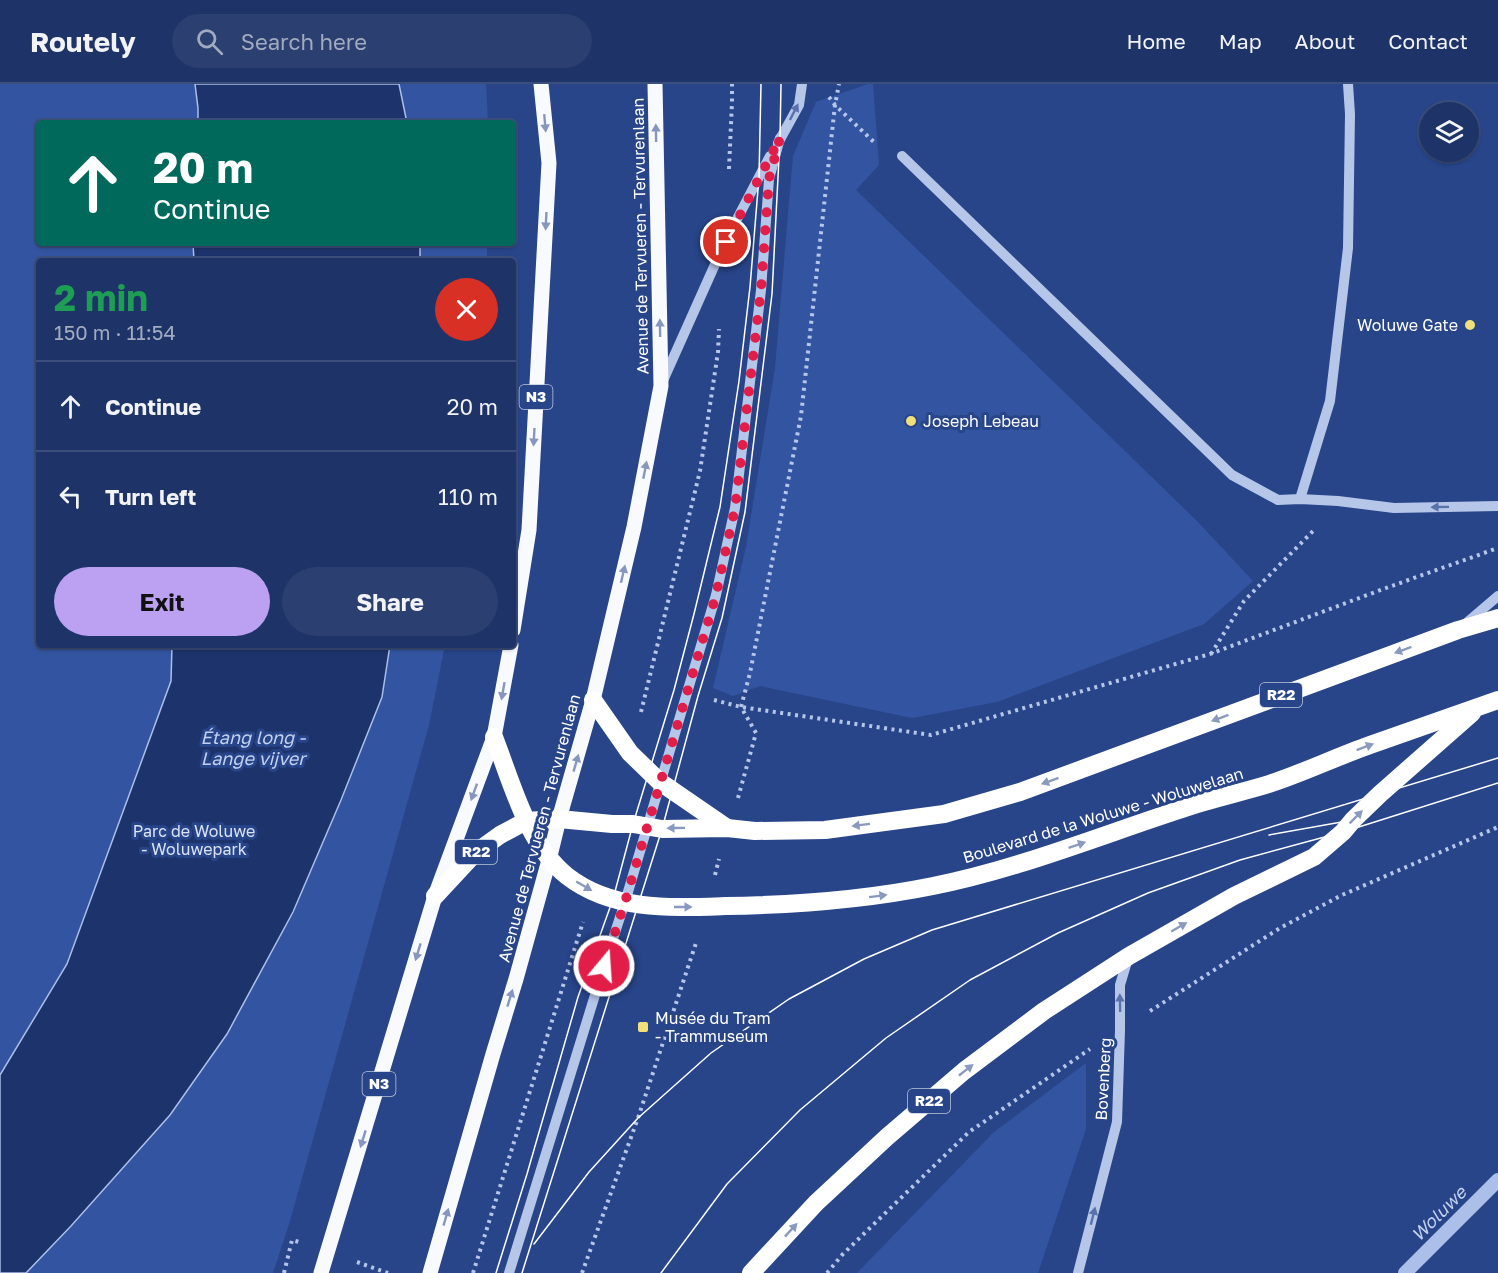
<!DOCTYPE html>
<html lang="en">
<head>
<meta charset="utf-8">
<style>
	:root { --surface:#1e3468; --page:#2b3f71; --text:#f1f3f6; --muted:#a1aac0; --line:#3c4f7c; --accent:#bca0f2 }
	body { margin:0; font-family:"Golos Text",sans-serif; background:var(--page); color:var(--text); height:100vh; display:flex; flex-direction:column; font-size:22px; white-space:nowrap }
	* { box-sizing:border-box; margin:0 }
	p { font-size:20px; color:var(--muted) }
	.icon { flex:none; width:33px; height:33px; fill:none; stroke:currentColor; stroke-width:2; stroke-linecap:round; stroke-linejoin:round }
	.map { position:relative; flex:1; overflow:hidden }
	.sheet { position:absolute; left:36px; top:174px; width:480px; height:390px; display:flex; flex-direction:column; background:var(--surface); border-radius:6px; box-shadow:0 2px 4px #0004,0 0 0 2px var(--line) }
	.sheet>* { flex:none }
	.guide { position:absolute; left:36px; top:36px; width:480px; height:126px; border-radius:6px; box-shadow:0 2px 4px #0004,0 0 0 2px var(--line); background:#00695c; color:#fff; overflow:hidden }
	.fabs { position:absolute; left:1419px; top:18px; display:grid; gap:12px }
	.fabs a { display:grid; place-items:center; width:60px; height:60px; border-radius:50%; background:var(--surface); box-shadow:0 2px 4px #0004,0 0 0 2px var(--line); font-size:30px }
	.pin { position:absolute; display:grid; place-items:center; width:51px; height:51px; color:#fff; margin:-26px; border:3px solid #fff; border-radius:50%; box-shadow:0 2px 6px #0007 }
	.me { position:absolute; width:66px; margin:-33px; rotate:18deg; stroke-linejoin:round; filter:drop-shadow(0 0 4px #0008) }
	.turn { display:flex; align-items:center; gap:21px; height:126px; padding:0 18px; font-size:27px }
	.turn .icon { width:78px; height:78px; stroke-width:2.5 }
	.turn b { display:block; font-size:42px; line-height:51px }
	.round { display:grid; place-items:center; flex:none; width:63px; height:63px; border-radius:32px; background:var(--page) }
	.head { display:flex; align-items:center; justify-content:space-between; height:102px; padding:0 18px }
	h1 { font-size:36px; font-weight:700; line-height:45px; color:#1e9e55 }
	.cta { display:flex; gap:12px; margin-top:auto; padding:12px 18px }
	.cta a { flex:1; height:69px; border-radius:36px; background:var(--accent); color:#111; font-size:24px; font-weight:700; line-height:69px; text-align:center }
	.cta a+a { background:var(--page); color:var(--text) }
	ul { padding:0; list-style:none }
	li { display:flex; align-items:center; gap:18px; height:90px; padding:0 18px; border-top:2px solid var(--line) }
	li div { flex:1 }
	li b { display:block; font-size:22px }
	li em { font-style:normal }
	header { display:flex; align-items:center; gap:36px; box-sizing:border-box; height:84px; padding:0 30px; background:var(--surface); border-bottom:2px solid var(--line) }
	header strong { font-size:28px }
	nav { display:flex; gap:33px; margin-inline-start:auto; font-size:21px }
	.search { width:420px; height:54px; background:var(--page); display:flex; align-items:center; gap:15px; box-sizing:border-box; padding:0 21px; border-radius:33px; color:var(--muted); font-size:22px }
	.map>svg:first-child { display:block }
	.green { fill:#3355a1 }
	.water { fill:#1d336b; stroke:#abbfe9; stroke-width:1.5 }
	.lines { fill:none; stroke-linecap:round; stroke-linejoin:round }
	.stream { stroke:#abbfe9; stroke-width:14 }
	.path { stroke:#b6c6e9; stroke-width:4; stroke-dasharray:3 4.5; stroke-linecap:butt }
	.minor { stroke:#b6c6e9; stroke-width:10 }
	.major { stroke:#f9fafe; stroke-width:15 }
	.highway { stroke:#fff; stroke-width:18 }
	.tram { stroke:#fff; stroke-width:1.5 }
	.oneway { fill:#5a72ab }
	.oneway2 { fill:#8696be }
	.oneway3 { fill:#8999bf }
	.route { stroke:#e11d48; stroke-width:10; stroke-dasharray:0 18 }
	.poi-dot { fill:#f1df7c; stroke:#28458a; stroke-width:2 }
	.labels { text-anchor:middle; stroke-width:6; stroke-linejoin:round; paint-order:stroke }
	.shield { fill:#28458a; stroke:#bec7dc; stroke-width:1.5 }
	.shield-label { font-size:15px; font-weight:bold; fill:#fff }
	.street-label { font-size:16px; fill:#fff; stroke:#28458a }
	.poi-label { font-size:16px; fill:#fff; stroke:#28458a; text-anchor:start }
	.park-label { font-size:16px; fill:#dae3f7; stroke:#28458a }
	.water-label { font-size:18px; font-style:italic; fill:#c2d1f0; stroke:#28458a }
</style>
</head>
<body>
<header>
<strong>Routely</strong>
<div class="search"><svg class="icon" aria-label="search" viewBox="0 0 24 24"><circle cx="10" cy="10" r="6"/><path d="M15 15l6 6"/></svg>Search here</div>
<nav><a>Home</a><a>Map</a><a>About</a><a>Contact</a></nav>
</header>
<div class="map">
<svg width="1498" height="1189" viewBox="0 0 1498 1189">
	<rect width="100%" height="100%" fill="#28458a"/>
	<!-- green -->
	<g class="green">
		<polygon points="0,0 486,0 488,39 39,39 39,159 487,159 487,177 39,177 39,561 445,561 429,641 290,1137 273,1189 0,1189"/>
		<polygon points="868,0 873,0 879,81 856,106 1197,437 1253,497 1204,540 997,618 912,634 760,602 733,612 713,604 746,463 775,284 793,72 816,18"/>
		<polygon points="1086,979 1086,1045 1038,1189 857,1189 993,1049"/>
	</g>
	<!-- water -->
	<g class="water">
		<polygon points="195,0 399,0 407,39 198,39 198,24"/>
		<polygon points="193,159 420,159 420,177 194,177"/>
		<polygon points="172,561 390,561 382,613 341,716 293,828 227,950 170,1031 71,1142 26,1189 0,1189 0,991 67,880 171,597"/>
	</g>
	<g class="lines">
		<!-- stream -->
		<polyline class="stream" points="1405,1189 1498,1096"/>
		<!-- path -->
		<g class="path">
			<polyline points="829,13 835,21 876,60"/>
			<polyline points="729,85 732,18 732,0"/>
			<polyline points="1211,570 1244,517 1315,445"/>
			<polyline points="714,616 741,623 931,651 1210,570 1386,504 1498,464"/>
			<polyline points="641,628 700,387 718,268 719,245"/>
			<polyline points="738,714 756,649 741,623 750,589 801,332 835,21 839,0"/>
			<polyline points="715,791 719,775"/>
			<polyline points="1150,927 1280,844 1342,811 1498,743"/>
			<polyline points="357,1178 388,1189"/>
			<polyline points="284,1189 292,1156 299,1158"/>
			<polyline points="473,1189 583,838"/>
			<polyline points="582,1189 638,1034 697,856"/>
			<polyline points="827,1189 842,1171 969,1048 1090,965"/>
		</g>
		<!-- minor -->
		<g class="minor">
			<polyline points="778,59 799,21 802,0"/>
			<polyline points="902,72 1232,391 1278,416 1300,415 1338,417 1394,424 1498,422"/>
			<polyline points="662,299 725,158 770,72"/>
			<polyline points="1300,415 1330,317 1348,164 1350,30 1348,0"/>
			<polyline points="1464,541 1498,512"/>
			<polyline points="509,1189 604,882 625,818 716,511 735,424 761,206 769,95 780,54"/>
			<polyline points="1078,1189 1117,1038 1120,946 1120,901 1128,874"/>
		</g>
		<!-- major -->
		<g class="major">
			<polyline points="513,546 529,446 549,79 541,0"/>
			<polyline points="321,1189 435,812 494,653 511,561"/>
			<polyline points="430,1189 493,970 516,895 549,776 559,735 593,616 634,443 661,302 655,0"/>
		</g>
		<!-- highway -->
		<g class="highway">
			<polyline points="593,616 630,669 660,698 727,744"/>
			<path d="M494,653c18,46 33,107 73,139 45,35 103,32 158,30 70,-1 139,-6 208,-20 85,-17 166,-50 249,-77 28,-10 58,-16 87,-25 34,-11 67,-27 101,-39 42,-15 85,-30 128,-45"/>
			<polyline points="435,812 475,769 500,751 526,737 559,735 612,740 633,740 662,745 727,744 755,747 825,746 944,730 1020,708 1458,546 1498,534"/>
			<polyline points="751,1189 816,1119 887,1053 964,987 1044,927 1129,872 1234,812 1314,773 1343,748 1353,736 1380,710 1472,629"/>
		</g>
		<!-- tram -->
		<g class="tram">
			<polyline points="1269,751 1364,734"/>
			<polyline points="534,1160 589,1088 638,1034 711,969 789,915 864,875 932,846 1498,674"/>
			<polyline points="496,1189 527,1090 578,913 613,815 633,740 674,606 694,530 720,423 739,297 750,203 759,93 761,0"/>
			<polyline points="522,1189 662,745 698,612 722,534 745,428 772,210 780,54 781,0"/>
			<polyline points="661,1189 727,1100 800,1026 886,954 970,896 1058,849 1148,809 1240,776 1343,748 1498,699"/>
		</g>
	</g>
	<!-- one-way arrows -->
	<defs><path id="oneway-solid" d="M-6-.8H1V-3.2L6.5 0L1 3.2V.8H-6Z" transform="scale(1.5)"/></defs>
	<g class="oneway">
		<use href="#oneway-solid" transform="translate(794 28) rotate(-63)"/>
		<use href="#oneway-solid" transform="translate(1440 423) rotate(179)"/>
		<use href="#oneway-solid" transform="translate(1120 919) rotate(-91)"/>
		<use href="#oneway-solid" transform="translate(1093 1132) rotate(-76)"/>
	</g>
	<g class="oneway2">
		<use href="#oneway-solid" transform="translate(545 39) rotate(85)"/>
		<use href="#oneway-solid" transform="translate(656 49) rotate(-91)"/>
		<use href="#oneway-solid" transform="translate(546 137) rotate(93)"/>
		<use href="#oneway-solid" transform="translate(660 244) rotate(-91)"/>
		<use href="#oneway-solid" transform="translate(534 353) rotate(93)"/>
		<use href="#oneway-solid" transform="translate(645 386) rotate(-79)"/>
		<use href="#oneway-solid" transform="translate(623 490) rotate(-77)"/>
		<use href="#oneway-solid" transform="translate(503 607) rotate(100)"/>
		<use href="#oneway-solid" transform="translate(576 679) rotate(-74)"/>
		<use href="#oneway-solid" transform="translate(474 708) rotate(110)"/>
		<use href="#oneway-solid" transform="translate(418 868) rotate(107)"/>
		<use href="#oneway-solid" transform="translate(510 914) rotate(-73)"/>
		<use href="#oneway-solid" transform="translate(363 1055) rotate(107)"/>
		<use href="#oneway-solid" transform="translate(446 1133) rotate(-74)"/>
	</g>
	<g class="oneway3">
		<use href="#oneway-solid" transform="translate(1403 566) rotate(160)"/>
		<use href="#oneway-solid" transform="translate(1220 634) rotate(160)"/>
		<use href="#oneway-solid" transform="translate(1365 663) rotate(-21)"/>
		<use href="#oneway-solid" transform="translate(1050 697) rotate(160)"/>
		<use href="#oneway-solid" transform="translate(1356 733) rotate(-45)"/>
		<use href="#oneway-solid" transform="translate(861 741) rotate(173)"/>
		<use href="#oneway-solid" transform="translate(676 744) rotate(179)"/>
		<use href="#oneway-solid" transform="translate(1077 761) rotate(-19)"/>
		<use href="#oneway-solid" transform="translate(584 802) rotate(30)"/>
		<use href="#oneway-solid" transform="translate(878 812) rotate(-7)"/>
		<use href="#oneway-solid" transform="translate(683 823)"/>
		<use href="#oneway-solid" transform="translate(1179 843) rotate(-30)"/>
		<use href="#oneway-solid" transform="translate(966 986) rotate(-38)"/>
		<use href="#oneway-solid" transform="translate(791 1146) rotate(-47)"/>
	</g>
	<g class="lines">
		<!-- route -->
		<polyline class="route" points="604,882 625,818 716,511 735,424 761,206 769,95 780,54 726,158"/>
	</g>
	<!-- markers -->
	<g class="poi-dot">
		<circle cx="1470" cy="241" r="6"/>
		<circle cx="911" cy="337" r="6"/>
		<rect x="637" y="937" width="12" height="12" rx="3"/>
	</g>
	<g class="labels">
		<!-- shield labels -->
		<g class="shield">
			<rect x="519.5" y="301" width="33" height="24" rx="4.5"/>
			<rect x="1260" y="599" width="42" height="24" rx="4.5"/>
			<rect x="455" y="756" width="42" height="24" rx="4.5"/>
			<rect x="362.5" y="988" width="33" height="24" rx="4.5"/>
			<rect x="908" y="1005" width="42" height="24" rx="4.5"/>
		</g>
		<g class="shield-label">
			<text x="536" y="318">N3</text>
			<text x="1281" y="616">R22</text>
			<text x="476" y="773">R22</text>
			<text x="379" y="1005">N3</text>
			<text x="929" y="1022">R22</text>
		</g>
		<!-- street labels -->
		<g class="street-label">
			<text transform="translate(640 152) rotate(-91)" y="6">Avenue de Tervueren - Tervurenlaan</text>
			<text transform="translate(1103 731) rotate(-17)" y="6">Boulevard de la Woluwe - Woluwelaan</text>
			<text transform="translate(539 744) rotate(-75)" y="6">Avenue de Tervueren - Tervurenlaan</text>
			<text transform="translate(1103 995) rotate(-87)" y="6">Bovenberg</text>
		</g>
		<!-- poi labels -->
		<g class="poi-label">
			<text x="1458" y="247" text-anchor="end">Woluwe Gate</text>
			<text x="923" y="343">Joseph Lebeau</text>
			<text x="655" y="940">Musée du Tram<tspan x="655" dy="18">- Trammuseum</tspan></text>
		</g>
		<!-- park labels -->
		<g class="park-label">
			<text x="194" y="753">Parc de Woluwe<tspan x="194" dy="18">- Woluwepark</tspan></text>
		</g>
		<!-- water labels -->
		<g class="water-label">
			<text x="253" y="660">Étang long -<tspan x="253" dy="21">Lange vijver</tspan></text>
			<text transform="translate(1439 1130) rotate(-45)" y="6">Woluwe</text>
		</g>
	</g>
</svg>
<div class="fabs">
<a><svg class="icon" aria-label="layers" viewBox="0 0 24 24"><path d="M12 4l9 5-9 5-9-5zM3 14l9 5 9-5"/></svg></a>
</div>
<div class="pin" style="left:726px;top:158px;background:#d93025"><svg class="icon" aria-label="arrive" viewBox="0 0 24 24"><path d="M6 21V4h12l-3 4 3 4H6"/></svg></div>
<svg class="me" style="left:604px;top:882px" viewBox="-20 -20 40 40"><circle r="17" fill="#e11d48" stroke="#fff" stroke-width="3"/><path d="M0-11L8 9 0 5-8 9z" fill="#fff"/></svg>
<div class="guide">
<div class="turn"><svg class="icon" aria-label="ahead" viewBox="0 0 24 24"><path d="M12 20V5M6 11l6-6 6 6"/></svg><div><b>20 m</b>Continue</div></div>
</div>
<section class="sheet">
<div class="head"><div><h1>2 min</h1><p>150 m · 11:54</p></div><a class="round" style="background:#d93025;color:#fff"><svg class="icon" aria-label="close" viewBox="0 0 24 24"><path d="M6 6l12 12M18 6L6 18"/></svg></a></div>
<ul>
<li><svg class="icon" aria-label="ahead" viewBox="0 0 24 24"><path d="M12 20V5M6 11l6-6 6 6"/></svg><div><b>Continue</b></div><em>20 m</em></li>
<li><svg class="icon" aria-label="left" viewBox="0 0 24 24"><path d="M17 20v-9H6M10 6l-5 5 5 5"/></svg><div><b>Turn left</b></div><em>110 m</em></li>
</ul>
<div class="cta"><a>Exit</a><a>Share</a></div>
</section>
</div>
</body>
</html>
